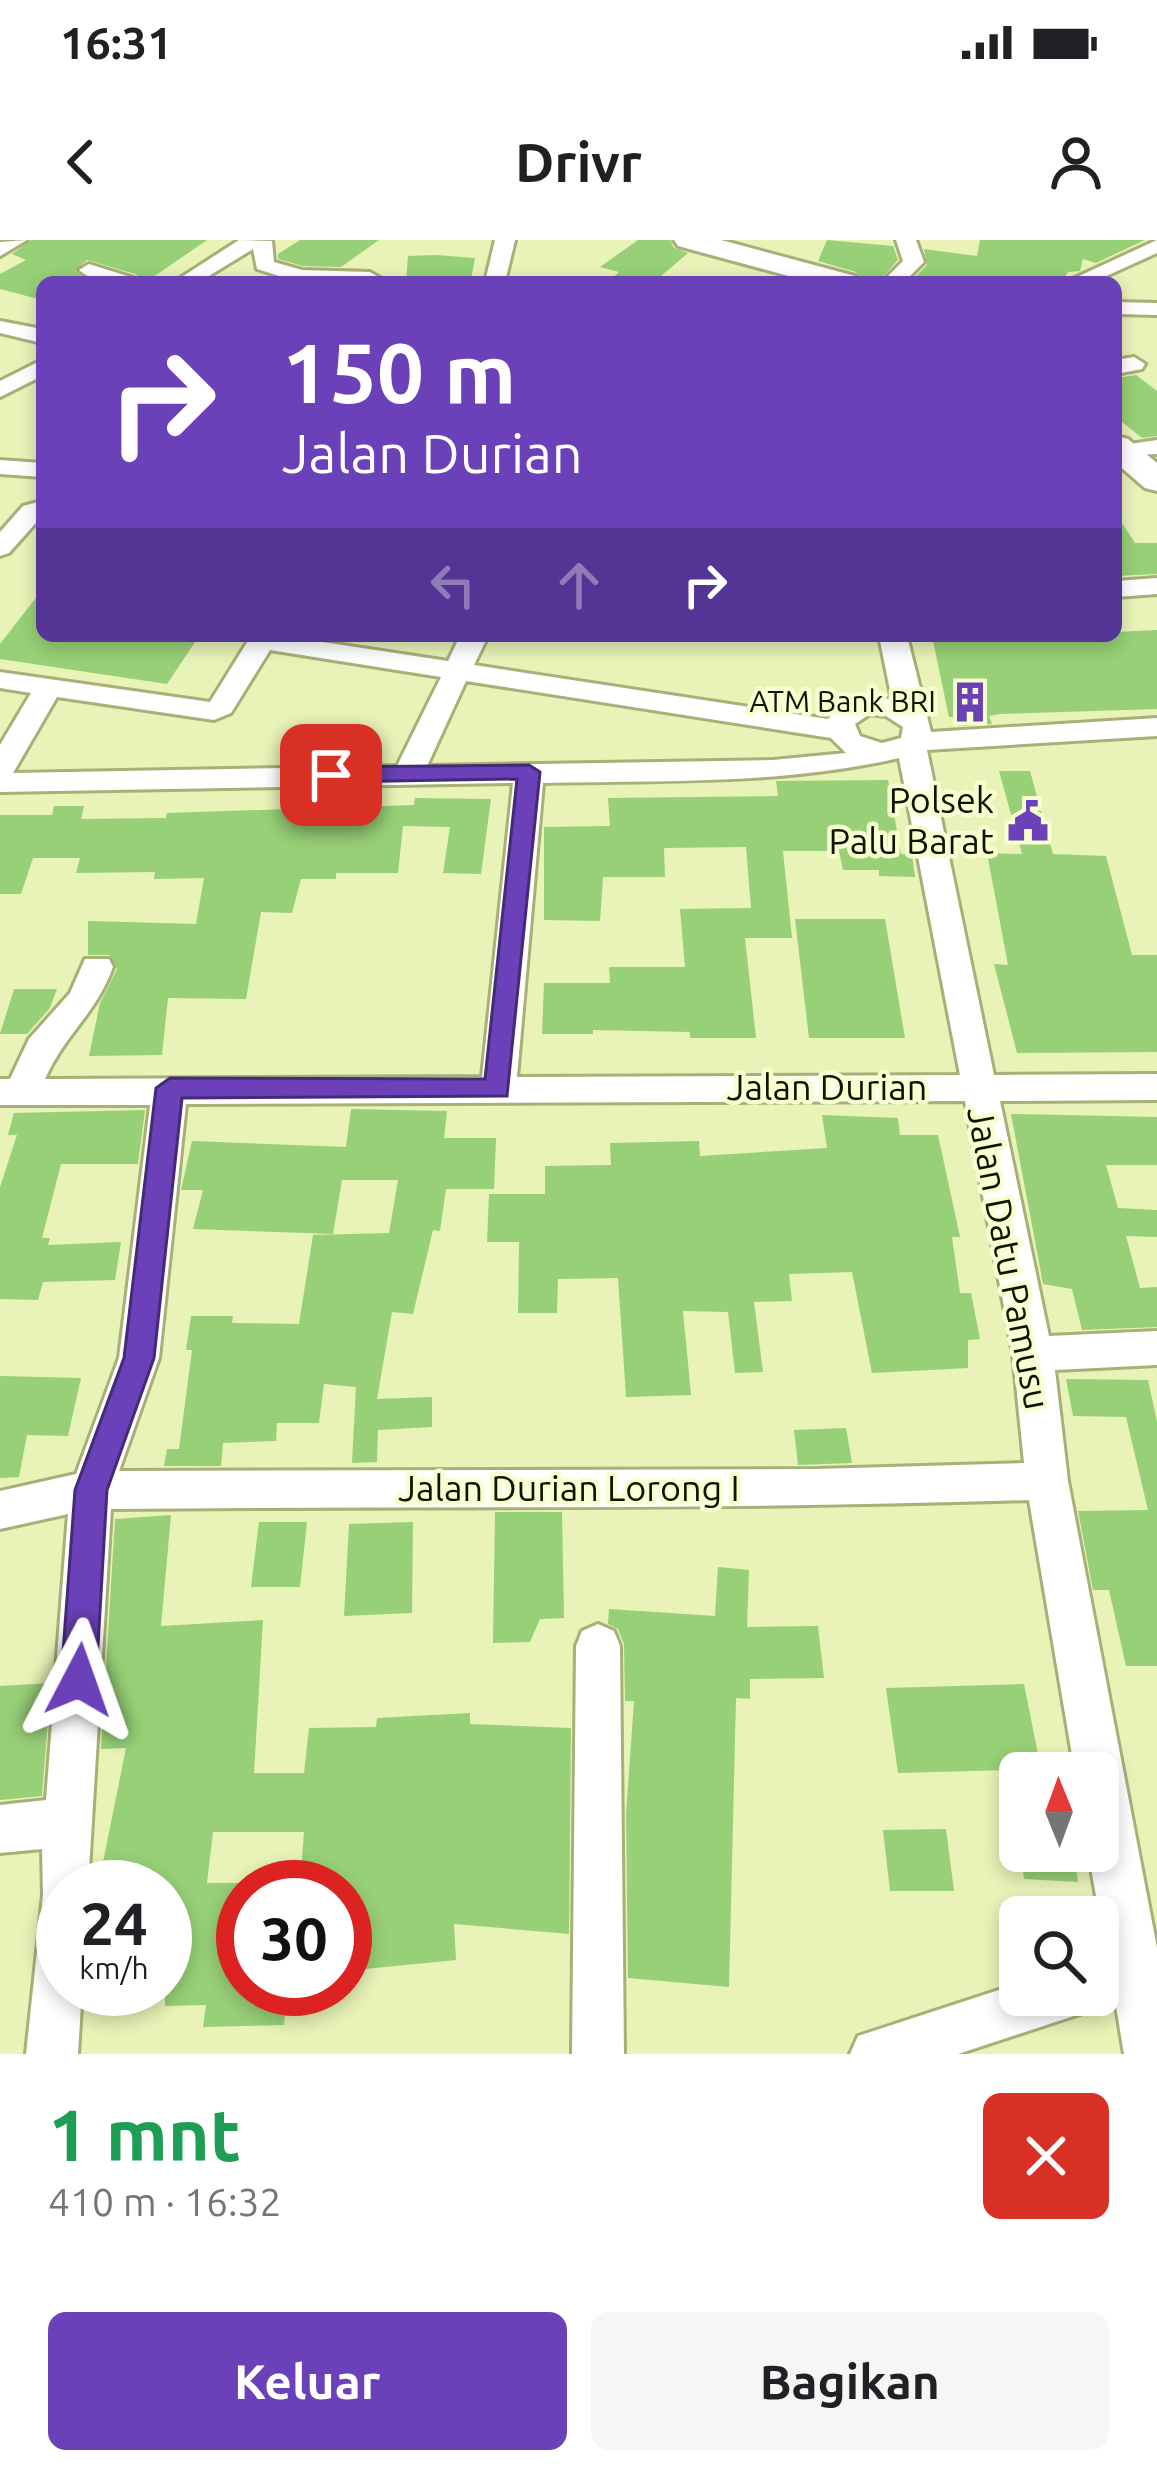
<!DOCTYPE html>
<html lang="id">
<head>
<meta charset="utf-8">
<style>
	:root { --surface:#fff; --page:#f6f6f6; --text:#202124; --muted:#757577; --accent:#6a41b9 }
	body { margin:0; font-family:Ubuntu,sans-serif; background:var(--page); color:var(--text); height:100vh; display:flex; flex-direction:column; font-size:45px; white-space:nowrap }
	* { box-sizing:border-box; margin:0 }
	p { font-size:39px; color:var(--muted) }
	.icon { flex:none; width:66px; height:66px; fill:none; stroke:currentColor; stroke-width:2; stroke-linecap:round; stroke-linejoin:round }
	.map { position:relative; height:1814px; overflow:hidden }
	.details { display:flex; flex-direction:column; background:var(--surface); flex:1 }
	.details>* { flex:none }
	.top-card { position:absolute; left:36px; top:36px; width:1086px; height:366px; border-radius:18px; box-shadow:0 6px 18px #0003; background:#6a41b9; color:#fff; overflow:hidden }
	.needle { width:78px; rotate:359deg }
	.buttons { position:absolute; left:999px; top:1512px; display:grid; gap:24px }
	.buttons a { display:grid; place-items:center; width:120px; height:120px; border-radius:18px; background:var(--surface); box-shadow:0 6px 18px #0003; font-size:60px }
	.speed { position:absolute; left:36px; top:1620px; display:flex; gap:24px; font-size:60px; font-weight:700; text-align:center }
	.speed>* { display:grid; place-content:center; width:156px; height:156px; border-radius:50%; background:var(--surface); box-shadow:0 6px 18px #0003; line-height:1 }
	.speed small { font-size:30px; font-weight:400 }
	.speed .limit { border:18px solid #d22; background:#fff; color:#111 }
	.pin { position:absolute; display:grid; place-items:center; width:102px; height:102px; color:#fff; margin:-51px; border-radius:24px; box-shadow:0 6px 18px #0006 }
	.me { position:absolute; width:132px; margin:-66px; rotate:4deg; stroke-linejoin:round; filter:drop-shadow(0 0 9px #0008) }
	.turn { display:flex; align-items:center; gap:42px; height:252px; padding:0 48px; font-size:54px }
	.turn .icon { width:156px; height:156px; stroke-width:2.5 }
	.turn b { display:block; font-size:84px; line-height:102px }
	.lanes { display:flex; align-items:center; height:114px; padding:0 48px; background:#0003; justify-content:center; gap:60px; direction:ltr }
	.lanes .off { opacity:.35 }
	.round { display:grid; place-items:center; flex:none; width:126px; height:126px; border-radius:18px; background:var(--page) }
	.overview { display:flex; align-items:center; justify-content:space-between; height:204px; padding:0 48px }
	h1 { font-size:72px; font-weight:700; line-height:90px; color:#1e9e55 }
	.action { display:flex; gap:24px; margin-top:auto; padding:24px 48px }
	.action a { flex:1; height:138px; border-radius:18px; background:var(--accent); color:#fff; font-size:48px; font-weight:700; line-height:138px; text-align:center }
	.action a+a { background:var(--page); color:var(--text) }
	.status { display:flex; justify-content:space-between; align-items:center; height:84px; padding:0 60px; background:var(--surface); direction:ltr }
	.status svg { height:33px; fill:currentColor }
	header { display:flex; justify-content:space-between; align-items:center; height:156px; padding:0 48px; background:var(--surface); font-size:54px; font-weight:700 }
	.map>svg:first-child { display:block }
	.building { fill:#97d076 }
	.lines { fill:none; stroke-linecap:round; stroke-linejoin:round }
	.minor-casing { stroke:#a8af77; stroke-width:6 }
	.highway-casing { stroke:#a8af77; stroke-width:6 }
	.minor { fill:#fff; fill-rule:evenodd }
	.highway { fill:#fff; fill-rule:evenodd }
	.route { fill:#6a41b9; stroke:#452a78; stroke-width:3 }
	.labels { text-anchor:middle; stroke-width:9; stroke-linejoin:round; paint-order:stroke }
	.far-poi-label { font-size:30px; fill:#111300; stroke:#f7fecf; text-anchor:end }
	.poi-label { font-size:36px; fill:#111300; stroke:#f7fecf; text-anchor:end }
	.street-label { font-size:36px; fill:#111300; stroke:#f7fecf }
</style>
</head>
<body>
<div class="status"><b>16:31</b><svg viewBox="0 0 49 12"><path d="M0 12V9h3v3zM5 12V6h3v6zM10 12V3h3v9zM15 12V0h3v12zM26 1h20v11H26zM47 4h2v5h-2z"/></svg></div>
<header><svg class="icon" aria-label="back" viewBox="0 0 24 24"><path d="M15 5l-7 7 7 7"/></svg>Drivr<svg class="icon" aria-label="person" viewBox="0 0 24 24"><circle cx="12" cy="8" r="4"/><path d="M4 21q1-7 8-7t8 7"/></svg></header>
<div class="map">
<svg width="1157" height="1814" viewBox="0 0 1157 1814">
	<rect width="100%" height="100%" fill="#e9f2b7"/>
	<!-- building -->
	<g class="building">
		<polygon points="31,0 207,0 146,42 135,34 87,20 75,31 90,42 42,42 42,60 0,49 0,34 26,20 12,14"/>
		<polygon points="300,0 379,0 341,27 303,26 278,19 278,14"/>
		<polygon points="638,0 670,0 674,8 688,13 654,42 608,42 619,32 600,27"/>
		<polygon points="827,0 893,6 898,20 878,42 864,42 856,32 818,21"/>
		<polygon points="980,0 1145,0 1096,23 1083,19 1080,31 1068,32 1061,42 910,42 927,25 924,9 977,16"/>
		<polygon points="436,15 475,18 471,40 406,42 408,16"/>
		<polygon points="1136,135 1157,151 1157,196 1142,198 1116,177 1116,138"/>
		<polygon points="1116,274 1135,303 1157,303 1157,334 1116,336"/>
		<polygon points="42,350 42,396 199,396 167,444 0,419 0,404"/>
		<polygon points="1157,390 1157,469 1000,474 989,476 992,484 959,486 957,477 949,477 932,396 1116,396 1116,392"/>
		<polygon points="999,531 1030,531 1053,614 1106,616 1132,715 1157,715 1157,812 1017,813 994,724 1008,725 987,613 1022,614"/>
		<polygon points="888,540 901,614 912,614 915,637 879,636 879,630 843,630 839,611 783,611 792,698 745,698 756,798 690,798 690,792 593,790 593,794 542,794 544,743 610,743 609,727 685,727 680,669 751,668 746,607 664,608 665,637 603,637 600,681 544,680 544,587 610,586 608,558 778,556 776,541"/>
		<polygon points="415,558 491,559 481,634 443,633 450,587 403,586 398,633 336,633 336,639 301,639 292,673 261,672 246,759 168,758 162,815 89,816 100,763 117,729 109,715 88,715 88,681 196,684 204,638 154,639 155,632 76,633 80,618 33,618 21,654 0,654 0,575 52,575 54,566 84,566 81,579 166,578 167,573 414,565"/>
		<polygon points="795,679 885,679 905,798 809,798"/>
		<polygon points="14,749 57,749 50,768 27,794 0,794"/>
		<polygon points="351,869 447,871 444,898 496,898 494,949 446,949 440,991 433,990 413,1074 392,1072 377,1159 432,1157 432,1187 378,1190 377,1222 352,1223 356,1147 324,1144 319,1183 277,1183 276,1201 223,1203 221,1226 164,1226 167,1209 179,1209 192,1110 186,1110 191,1076 233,1076 232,1083 299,1084 313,995 389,993 398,940 342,940 333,994 193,989 203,950 181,950 192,901 346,907"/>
		<polygon points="145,870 138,924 61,924 42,998 50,998 48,1005 121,1002 115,1040 43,1042 38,1060 0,1059 0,947 17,895 8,895 14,873"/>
		<polygon points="1011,874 1157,877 1157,925 1106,925 1118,968 1157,970 1157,997 1126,996 1140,1048 1157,1047 1157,1087 1082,1090 1072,1049 1043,1044"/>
		<polygon points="822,875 898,878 900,895 938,895 960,997 952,997 960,1053 971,1053 980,1099 968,1100 968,1128 872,1133 852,1032 789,1034 792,1061 754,1062 763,1132 735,1133 728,1072 683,1071 691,1155 626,1157 618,1038 558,1039 557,1073 518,1073 519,1002 487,1002 489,954 545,954 545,926 611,925 610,903 699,901 700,916 827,908"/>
		<polygon points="0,1136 81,1138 68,1196 27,1195 19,1237 0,1238"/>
		<polygon points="1066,1139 1148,1140 1157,1182 1157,1426 1126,1426 1109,1350 1093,1350 1078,1271 1148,1270 1126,1177 1073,1176"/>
		<polygon points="846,1188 852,1223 798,1225 794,1190"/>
		<polygon points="495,1272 562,1272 564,1378 540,1379 530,1402 493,1403"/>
		<polygon points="171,1275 161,1386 263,1380 254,1533 304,1533 309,1488 376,1487 377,1478 470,1473 470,1484 571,1488 569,1694 454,1684 456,1720 345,1731 345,1647 300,1647 304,1592 213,1592 207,1643 243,1643 243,1749 287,1749 284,1785 203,1787 206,1765 165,1766 165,1647 98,1647 126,1508 101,1509 115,1279"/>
		<polygon points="259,1282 307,1282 300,1347 251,1347"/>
		<polygon points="413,1282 412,1373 344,1376 349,1284"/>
		<polygon points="718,1327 749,1330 747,1387 818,1386 824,1438 750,1439 750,1459 736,1458 729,1747 628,1738 626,1574 634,1461 625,1461 624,1404 618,1389 608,1384 609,1369 715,1376"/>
		<polygon points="51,1443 42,1556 0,1560 0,1446"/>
		<polygon points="1024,1444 1041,1529 898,1533 886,1448"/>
		<polygon points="946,1589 954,1651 890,1651 883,1590"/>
		<polygon points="1021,1611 1074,1611 1078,1642 1024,1639"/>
	</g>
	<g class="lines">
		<!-- minor casing -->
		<g class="minor-casing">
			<g id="minor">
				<polygon points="27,0 0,16 0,2"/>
				<polygon points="239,0 272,1 274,22 302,30 370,32 380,38 378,42 298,42 257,29 253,9 199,42 174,42"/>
				<polygon points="495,0 515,0 505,42 485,42"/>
				<polygon points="896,0 916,0 924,22 904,42 882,42 903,21"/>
				<polygon points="1157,0 1157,13 1093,42 1066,42"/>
				<path d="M89,24l45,14 3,4c-20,0 -42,2 -58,-12z"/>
				<polygon points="1116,62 1157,63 1157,75 1116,74"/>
				<polygon points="0,81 42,89 42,103 0,93"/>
				<polygon points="1134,117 1145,124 1142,129 1116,134 1116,120"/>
				<polygon points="42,120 42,136 0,157 0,141"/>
				<polygon points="1157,200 1157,214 1116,216 1116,206"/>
				<polygon points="0,220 42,223 42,237 0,234"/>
				<polygon points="42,261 42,276 9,313 0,316 0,292 23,266"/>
				<polygon points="1157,338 1157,354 1116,357 1116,341"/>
				<path d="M251,396h32l165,25 12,-25h28l-14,29 354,54c18,-20 38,-25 64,-19l-13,-64h28l24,96 226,-14v18l-230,14 67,325 163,-1v26l-157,1 49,235 108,-5v34l-102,5 13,111 89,467v106h-33l-8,-48 -18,4 -12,-5 -3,8 -125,41h-108l8,-18 162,-53v12h78v-35l9,-2 -19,-107h10v-78h-23l-46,-273c-306,10 -612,6 -918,9l-23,378h-25v102h19l-4,65h-52l17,-159 -1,-46 -42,4v-48l46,-5 22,-286 -68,15v-38l76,-17 43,-116 31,-253h-150v-26h10l19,-40 41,-46 15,-34h24l4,8c-17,47 -49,68 -68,112l437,-2 31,-294 -513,9v-47l31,-52 -31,-5v-16l210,30zM270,410l171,27 -44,89 -384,7 44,-76 157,23 17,-7zM466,441l365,57 15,15 -73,7 -346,6zM870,474l16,2 17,11 -2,11 -19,5 -22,-7 -5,-12zM899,518l61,317 -443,2 26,-294c119,-3 239,2 356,-25zM965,861l48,253 11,109 -207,6 -698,2 40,-113 27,-254z"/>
				<polygon points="598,1384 614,1391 620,1406 624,1814 572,1814 576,1406 582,1391"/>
			</g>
		</g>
		<!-- highway casing -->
		<g class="highway-casing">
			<g id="highway">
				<polygon points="674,0 721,0 855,36 860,42 811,42 678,6"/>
				<polygon points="1116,196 1128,199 1157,223 1157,251 1145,248 1116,223"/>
			</g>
		</g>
		<!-- minor -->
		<use href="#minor" class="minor"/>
		<!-- highway -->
		<use href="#highway" class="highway"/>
	</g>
	<!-- route -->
	<polygon class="route" points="529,525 540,532 507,856 182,858 154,1118 107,1250 96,1440 91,1452 79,1457 66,1452 61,1440 75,1250 124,1118 156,848 170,838 485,839 517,539 331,542 319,535 331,527"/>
	<!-- icons -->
	<defs>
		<g id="building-bare" transform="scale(3.24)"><path d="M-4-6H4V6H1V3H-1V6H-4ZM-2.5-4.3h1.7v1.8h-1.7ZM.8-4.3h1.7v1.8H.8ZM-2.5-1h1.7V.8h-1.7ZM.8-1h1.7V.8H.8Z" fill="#6a41b9" stroke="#f7fecf" stroke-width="2.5" paint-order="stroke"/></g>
		<g id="civic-bare" transform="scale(3.24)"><path d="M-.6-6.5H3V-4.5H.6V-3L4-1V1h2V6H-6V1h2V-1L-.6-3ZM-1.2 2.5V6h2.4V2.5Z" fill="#6a41b9" stroke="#f7fecf" stroke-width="2.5" paint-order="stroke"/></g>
	</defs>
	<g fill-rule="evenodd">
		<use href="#building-bare" x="970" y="462"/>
		<use href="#civic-bare" x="1028" y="581"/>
	</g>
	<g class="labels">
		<!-- far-poi labels -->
		<g class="far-poi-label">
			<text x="936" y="472">ATM Bank BRI</text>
		</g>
		<!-- poi labels -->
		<g class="poi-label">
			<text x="994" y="573">Polsek<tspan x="994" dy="41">Palu Barat</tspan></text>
		</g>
		<!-- street labels -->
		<g class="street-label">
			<text x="827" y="860">Jalan Durian</text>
			<text transform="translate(1009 1018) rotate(79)" y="13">Jalan Datu Pamusu</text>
			<text x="569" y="1261">Jalan Durian Lorong I</text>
		</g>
	</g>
</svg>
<div class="buttons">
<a><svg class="needle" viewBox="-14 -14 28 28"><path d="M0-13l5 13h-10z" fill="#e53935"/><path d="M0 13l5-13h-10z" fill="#757577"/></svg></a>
<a><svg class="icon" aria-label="search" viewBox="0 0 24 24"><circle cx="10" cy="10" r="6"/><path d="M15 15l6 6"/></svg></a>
</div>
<div class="speed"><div>24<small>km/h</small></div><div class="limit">30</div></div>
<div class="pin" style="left:331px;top:535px;background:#d93025"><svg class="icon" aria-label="arrive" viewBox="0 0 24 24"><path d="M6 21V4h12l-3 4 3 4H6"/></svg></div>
<svg class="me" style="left:79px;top:1440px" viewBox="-20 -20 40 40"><path d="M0-17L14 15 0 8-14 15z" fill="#6a41b9" stroke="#fff" stroke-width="4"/></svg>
<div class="top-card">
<div class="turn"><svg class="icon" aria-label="right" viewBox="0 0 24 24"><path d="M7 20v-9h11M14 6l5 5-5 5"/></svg><div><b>150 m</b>Jalan Durian</div></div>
<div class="lanes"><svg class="icon off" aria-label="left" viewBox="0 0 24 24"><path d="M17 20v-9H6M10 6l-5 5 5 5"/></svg><svg class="icon off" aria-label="ahead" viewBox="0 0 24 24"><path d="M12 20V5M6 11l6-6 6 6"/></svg><svg class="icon" aria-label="right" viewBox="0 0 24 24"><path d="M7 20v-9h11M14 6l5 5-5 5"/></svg></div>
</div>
</div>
<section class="details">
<div class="overview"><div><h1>1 mnt</h1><p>410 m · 16:32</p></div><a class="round" style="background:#d93025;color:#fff"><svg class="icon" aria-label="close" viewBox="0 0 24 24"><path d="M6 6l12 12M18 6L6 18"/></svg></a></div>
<div class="action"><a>Keluar</a><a>Bagikan</a></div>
</section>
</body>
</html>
